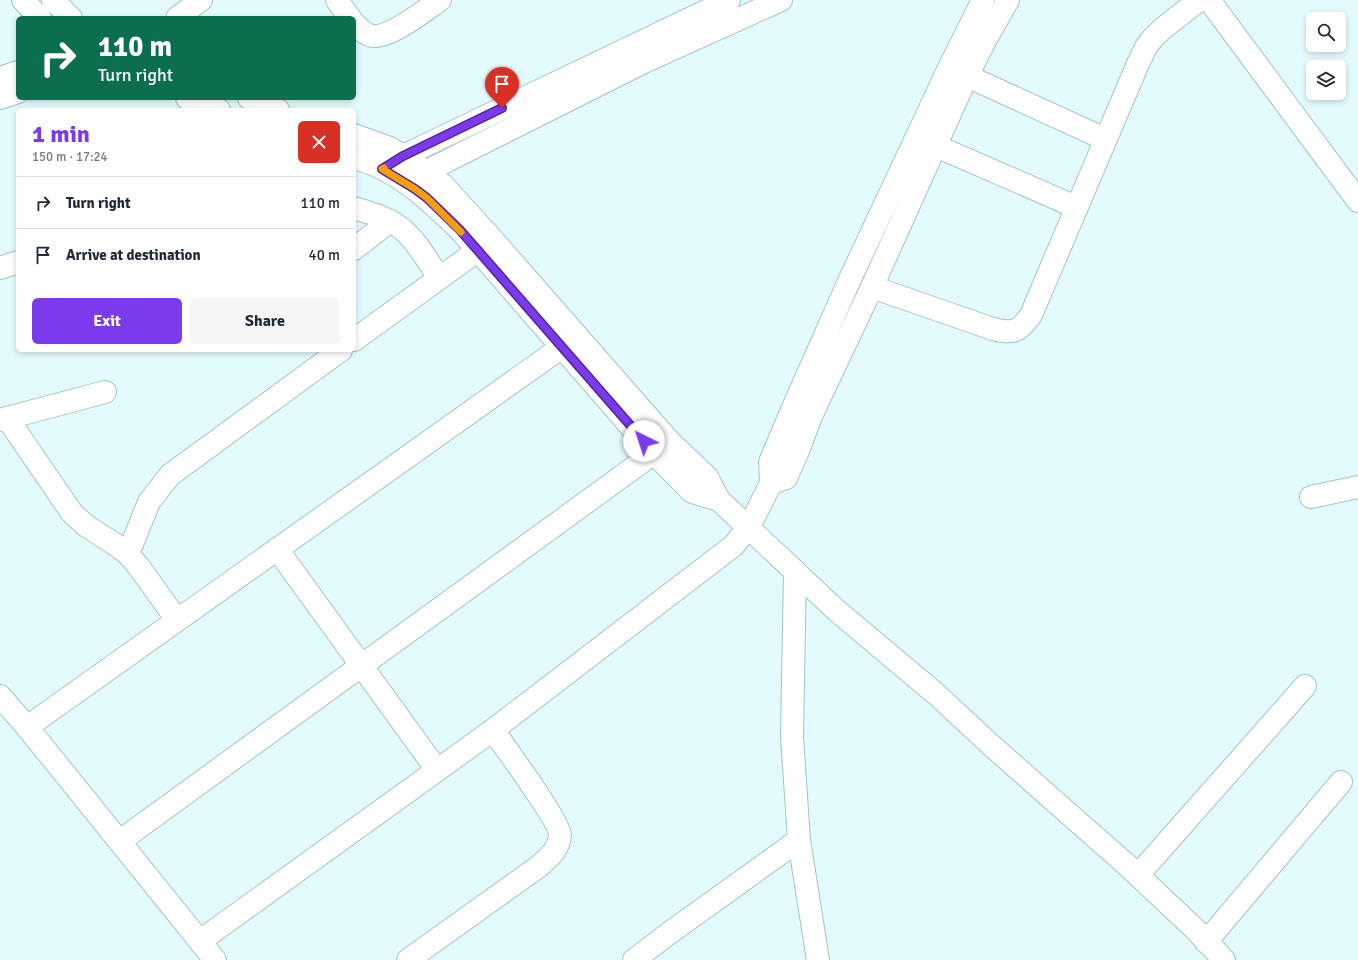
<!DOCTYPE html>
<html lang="en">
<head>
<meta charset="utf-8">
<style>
	:root { --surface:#fff; --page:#f6f6f7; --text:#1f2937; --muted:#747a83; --line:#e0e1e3; --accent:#7c3aed }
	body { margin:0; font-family:Signika,sans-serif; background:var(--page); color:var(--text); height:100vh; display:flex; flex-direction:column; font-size:15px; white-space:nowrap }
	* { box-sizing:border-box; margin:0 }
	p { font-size:13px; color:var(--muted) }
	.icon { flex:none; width:22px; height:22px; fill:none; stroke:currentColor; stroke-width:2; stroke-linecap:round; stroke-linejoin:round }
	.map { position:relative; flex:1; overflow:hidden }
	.side { position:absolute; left:16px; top:108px; width:340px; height:244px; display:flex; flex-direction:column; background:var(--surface); border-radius:6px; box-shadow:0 2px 6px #0003 }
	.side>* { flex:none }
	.guide { position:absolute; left:16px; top:16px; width:340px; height:84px; border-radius:6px; box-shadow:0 2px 6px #0003; background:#0b6e4f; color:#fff; overflow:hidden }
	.controls { position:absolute; left:1306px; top:12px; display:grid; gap:8px }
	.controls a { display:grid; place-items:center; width:40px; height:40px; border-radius:6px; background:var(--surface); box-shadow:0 2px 6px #0003; font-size:20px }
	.pin { position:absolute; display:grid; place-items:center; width:34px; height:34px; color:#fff; margin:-41px -17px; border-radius:50% 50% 50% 0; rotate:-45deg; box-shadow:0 0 4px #0007 }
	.pin .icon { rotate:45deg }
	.me { position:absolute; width:44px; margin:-22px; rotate:319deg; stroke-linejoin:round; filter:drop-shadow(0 0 3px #0008) }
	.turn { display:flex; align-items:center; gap:14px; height:84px; padding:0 16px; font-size:18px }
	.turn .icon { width:52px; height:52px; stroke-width:2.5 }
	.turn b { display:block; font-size:28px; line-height:34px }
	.round { display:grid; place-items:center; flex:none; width:42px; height:42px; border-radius:6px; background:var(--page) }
	.summary { display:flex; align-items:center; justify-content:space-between; height:68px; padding:0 16px }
	h1 { font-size:24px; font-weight:700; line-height:30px; color:var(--accent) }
	.action { display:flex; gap:8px; margin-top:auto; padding:8px 16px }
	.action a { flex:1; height:46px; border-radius:6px; background:var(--accent); color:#fff; font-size:16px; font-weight:700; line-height:46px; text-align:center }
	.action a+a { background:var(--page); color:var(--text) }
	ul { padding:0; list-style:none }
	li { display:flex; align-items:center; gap:12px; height:52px; padding:0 16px; border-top:1px solid var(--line) }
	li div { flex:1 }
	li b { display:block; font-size:15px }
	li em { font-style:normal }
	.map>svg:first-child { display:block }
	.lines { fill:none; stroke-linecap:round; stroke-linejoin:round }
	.minor-casing { stroke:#a0c4c9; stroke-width:24 }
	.minor { stroke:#fff; stroke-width:22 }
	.route-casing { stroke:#51269a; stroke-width:10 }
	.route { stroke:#7c3aed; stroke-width:7 }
	.slow { stroke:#f59e0b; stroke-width:7 }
</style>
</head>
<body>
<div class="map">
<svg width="1358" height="960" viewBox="0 0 1358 960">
	<rect width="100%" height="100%" fill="#e4fbfd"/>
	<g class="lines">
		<!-- minor casing -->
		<g class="minor-casing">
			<g id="minor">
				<polyline points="23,0 40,18"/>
				<polyline points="53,0 71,18"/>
				<polyline points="337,0 350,18"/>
				<polyline points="1209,0 1358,201"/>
				<polyline points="177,18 201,0"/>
				<path d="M354,23c3,4 10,10 15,12 17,7 56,-25 71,-35"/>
				<polyline points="967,76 1105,139"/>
				<polyline points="0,78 18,72"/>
				<polyline points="0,98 18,92"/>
				<polyline points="187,98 219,110"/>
				<polyline points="249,98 278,110"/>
				<polyline points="354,135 390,148 415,164 442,184 492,239 670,442 707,477 719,500 836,610 936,694 992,746 1128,866 1196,930 1224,960"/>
				<polyline points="936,146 1076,207"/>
				<path d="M354,158c8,3 16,4 23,8 34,16 57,39 83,64l194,223 38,39 27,8"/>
				<polyline points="394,162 403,156 729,0"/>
				<polyline points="413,178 644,62 781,0"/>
				<path d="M354,208c16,5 35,10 48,21 15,12 27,34 37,49"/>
				<polyline points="354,249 390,221"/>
				<polyline points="0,268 18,262"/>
				<path d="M872,287l121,42c20,5 26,3 38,-14l106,-249 9,-19 6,-8 9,-9 38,-30"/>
				<polyline points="354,340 477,251"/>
				<polyline points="7,418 72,513 85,525 116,545 128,554 139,567 177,620"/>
				<polyline points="0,420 105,392"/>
				<polyline points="771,483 786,478 798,451 811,416 872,287 967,76 987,37 1008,0"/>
				<polyline points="1311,497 1358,487"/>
				<polyline points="277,549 437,770"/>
				<polyline points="128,554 149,502 170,475 341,350"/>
				<polyline points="795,571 792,737 799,840 818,960"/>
				<polyline points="0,696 27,727 215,960"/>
				<polyline points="27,727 562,347"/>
				<polyline points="120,841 654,453"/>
				<polyline points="1138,875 1305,686"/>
				<polyline points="200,941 493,730 733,546 749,527 771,483 770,462 795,403 850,279 949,68 983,0"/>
				<polyline points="1206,942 1341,782"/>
				<path d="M408,960l130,-93c10,-9 21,-17 22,-32 0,-13 -56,-89 -67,-105"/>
				<polyline points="634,960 668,934 799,840"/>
			</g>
		</g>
		<!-- minor -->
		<use href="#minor" class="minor"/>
	</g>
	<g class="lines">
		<!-- route casing -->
		<g class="route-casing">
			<polyline id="route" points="502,108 403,156 382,169 415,189 427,198 460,230 644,441"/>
		</g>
		<!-- route -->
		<use href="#route" class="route"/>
		<!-- slow -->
		<polyline class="slow" points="384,168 382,169 415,189 427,198 461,232"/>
	</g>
</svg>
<div class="controls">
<a><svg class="icon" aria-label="search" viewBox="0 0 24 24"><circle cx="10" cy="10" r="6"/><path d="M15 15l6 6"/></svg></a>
<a><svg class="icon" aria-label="layers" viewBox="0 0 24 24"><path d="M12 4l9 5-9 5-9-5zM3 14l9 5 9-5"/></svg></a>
</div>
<div class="pin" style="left:502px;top:108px;background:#d93025"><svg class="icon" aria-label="arrive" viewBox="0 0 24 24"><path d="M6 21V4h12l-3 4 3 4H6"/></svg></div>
<svg class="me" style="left:644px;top:441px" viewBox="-20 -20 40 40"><circle r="19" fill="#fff"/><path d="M0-13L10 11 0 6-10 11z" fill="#7c3aed"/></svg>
<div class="guide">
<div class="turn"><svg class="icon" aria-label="right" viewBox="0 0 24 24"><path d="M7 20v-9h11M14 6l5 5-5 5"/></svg><div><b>110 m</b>Turn right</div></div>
</div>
<section class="side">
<div class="summary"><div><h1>1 min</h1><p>150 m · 17:24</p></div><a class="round" style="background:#d93025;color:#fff"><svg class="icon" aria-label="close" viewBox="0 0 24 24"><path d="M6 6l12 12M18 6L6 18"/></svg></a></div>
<ul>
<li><svg class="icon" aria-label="right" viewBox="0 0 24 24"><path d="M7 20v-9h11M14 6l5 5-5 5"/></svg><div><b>Turn right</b></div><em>110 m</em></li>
<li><svg class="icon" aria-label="arrive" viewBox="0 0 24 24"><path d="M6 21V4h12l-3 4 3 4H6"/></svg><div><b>Arrive at destination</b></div><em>40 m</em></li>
</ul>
<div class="action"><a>Exit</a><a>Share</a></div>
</section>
</div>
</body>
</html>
